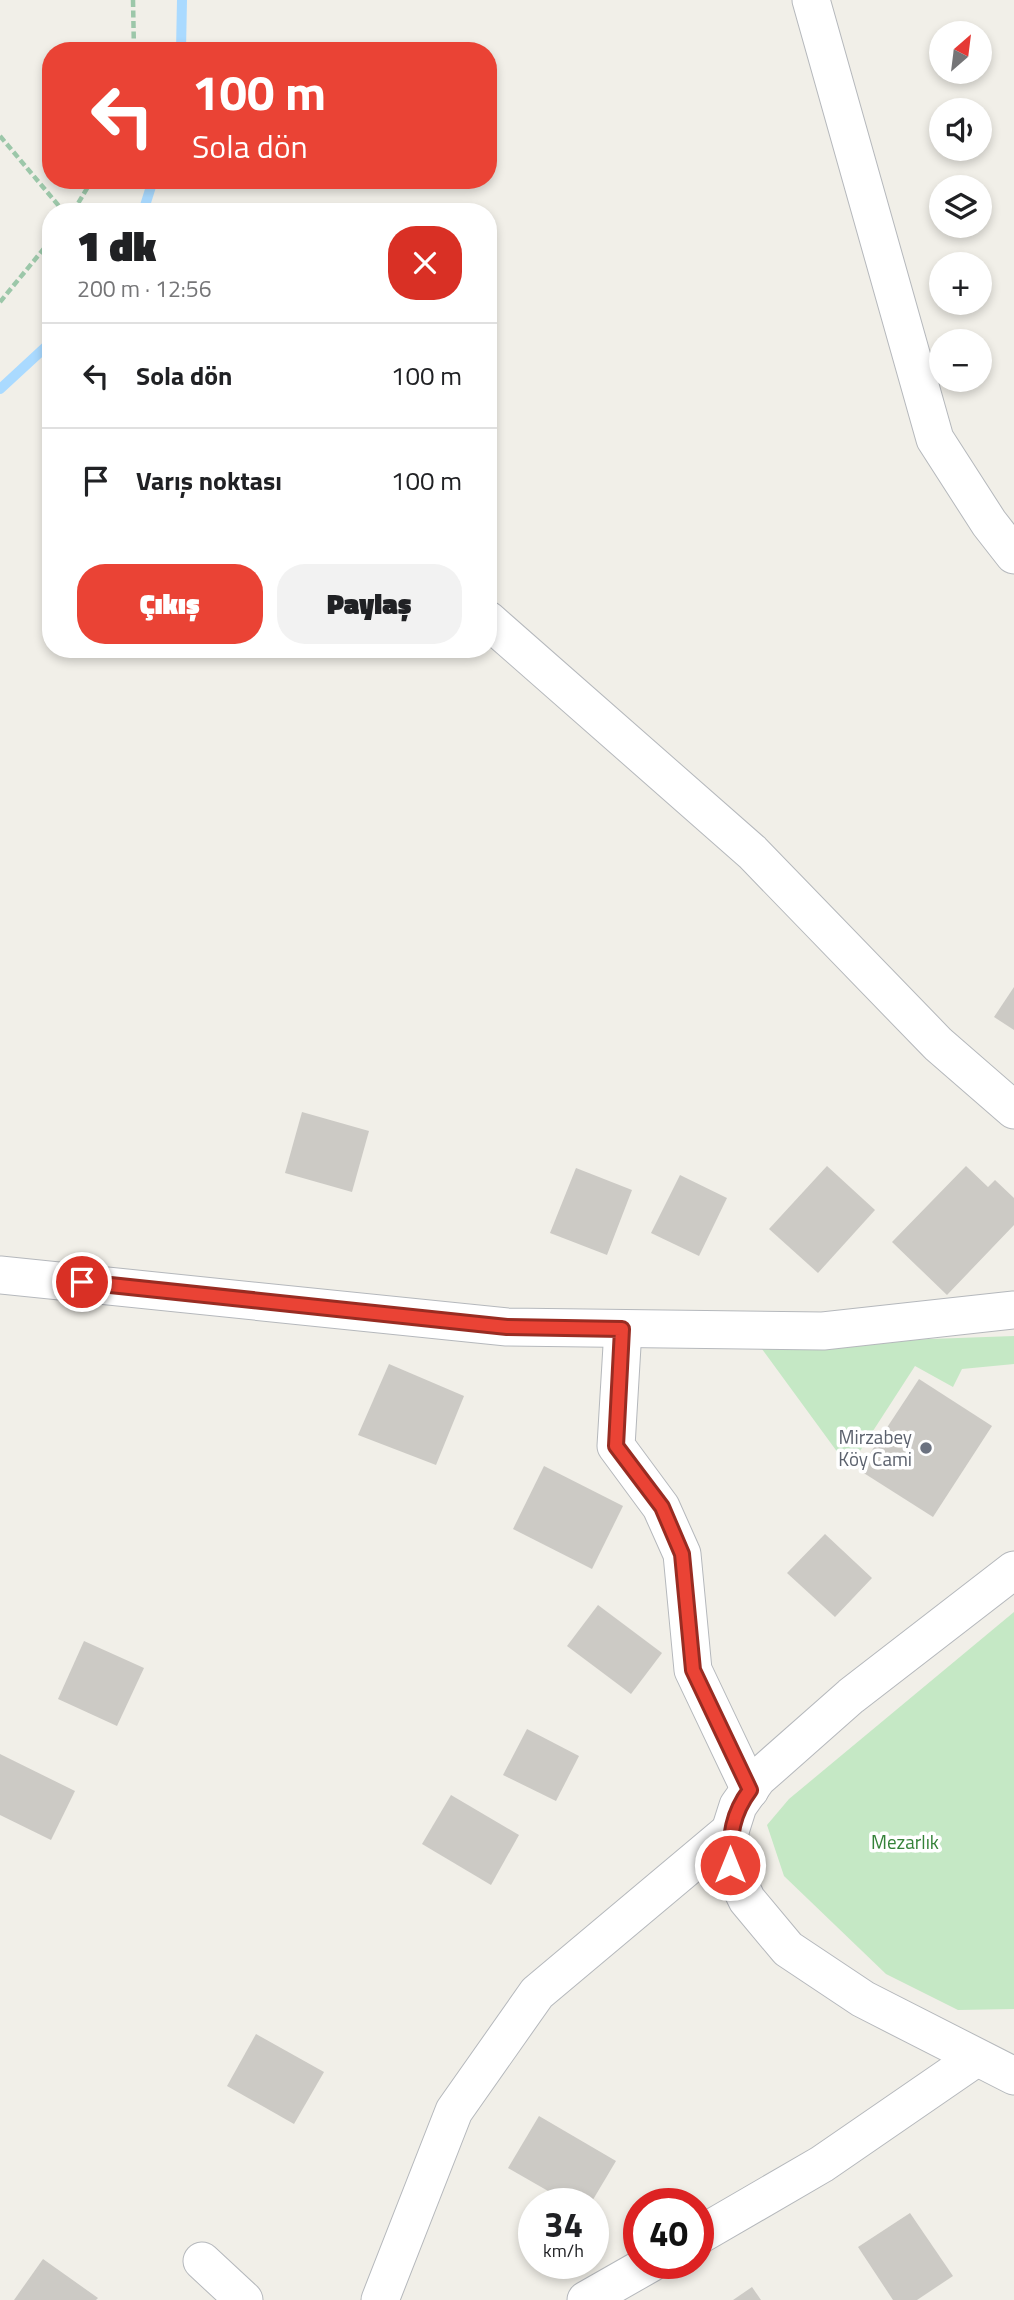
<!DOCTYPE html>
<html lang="tr">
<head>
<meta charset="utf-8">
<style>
	:root { --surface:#fff; --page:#f2f2f2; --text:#202124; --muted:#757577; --line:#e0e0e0; --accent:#ea4335 }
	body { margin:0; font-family:"Titillium Web",sans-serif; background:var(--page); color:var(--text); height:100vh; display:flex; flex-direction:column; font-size:26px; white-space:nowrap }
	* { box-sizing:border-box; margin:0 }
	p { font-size:23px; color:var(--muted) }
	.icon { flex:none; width:38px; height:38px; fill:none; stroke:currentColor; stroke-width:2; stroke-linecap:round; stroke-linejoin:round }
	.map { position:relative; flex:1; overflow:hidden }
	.side { position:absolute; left:42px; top:203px; width:455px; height:455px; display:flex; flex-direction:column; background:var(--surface); border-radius:28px; box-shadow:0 4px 10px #0003 }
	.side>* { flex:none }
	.banner { position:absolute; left:42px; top:42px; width:455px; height:147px; border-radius:28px; box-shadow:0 4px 10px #0003; background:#ea4335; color:#fff; overflow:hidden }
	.needle { width:46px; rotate:28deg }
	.fabs { position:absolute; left:929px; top:21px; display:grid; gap:14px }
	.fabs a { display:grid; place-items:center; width:63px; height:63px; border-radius:50%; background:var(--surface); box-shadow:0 4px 10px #0003; font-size:35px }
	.speed { position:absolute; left:518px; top:2188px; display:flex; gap:14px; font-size:35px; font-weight:700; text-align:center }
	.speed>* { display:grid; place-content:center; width:91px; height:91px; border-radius:50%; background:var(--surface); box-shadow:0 4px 10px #0003; line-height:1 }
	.speed small { font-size:18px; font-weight:400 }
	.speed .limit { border:10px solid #d22; background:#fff; color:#111 }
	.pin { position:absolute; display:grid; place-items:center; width:60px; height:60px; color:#fff; margin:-30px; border:4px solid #fff; border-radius:50%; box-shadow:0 2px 7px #0007 }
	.me { position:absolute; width:77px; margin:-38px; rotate:0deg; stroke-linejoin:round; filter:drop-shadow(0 0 5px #0008) }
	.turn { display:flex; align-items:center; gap:24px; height:147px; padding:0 35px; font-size:32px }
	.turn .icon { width:91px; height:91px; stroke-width:2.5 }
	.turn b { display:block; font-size:49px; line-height:60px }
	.round { display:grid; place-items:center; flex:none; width:74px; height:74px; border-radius:28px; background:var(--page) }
	.head { display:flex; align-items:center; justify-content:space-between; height:119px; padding:0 35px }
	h1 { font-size:42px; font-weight:800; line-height:52px }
	.action { display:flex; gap:14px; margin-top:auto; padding:14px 35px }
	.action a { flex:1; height:80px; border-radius:28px; background:var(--accent); color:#fff; font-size:28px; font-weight:800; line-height:80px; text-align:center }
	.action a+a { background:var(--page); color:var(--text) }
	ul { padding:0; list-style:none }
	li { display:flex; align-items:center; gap:21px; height:105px; padding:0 35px; border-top:2px solid var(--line) }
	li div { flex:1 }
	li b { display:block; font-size:26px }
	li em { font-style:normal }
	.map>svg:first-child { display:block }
	.green { fill:#c5e8c5 }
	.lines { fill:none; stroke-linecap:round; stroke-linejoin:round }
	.stream { stroke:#aadaff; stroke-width:10 }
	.building { fill:#cccac5 }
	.minor-casing { stroke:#b5b8bc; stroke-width:39 }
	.path { stroke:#9cc7a9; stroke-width:4.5; stroke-dasharray:7 3.5; stroke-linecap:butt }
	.minor { stroke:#fff; stroke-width:37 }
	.route-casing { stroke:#982c22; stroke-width:18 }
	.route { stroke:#ea4335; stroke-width:12 }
	.worship-dot { fill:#6b7280; stroke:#fff; stroke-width:2.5 }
	.labels { text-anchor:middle; stroke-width:7; stroke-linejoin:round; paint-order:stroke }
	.worship-label { font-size:19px; fill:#5b616d; stroke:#fff; text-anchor:end }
	.park-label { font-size:19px; fill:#348238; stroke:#fff }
</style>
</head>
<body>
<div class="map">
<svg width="1014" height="2300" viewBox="0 0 1014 2300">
	<rect width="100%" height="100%" fill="#f1efe8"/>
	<!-- green -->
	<g class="green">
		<polygon points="1014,1336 1014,1364 962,1369 953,1387 915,1366 849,1468 759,1345"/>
		<polygon points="1014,1612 1014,2009 958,2010 886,1974 784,1876 767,1825 789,1799"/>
	</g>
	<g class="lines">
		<!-- stream -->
		<g class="stream">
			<polyline points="181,51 182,0"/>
			<polyline points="143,212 153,180"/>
			<polyline points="0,389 51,342"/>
		</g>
	</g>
	<!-- building -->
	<g class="building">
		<polygon points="1014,987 1014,1030 994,1017"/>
		<polygon points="302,1112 369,1131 352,1192 285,1173"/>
		<polygon points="827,1166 875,1210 818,1273 769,1229"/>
		<polygon points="966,1166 988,1187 995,1180 1014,1198 1014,1225 947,1295 892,1242"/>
		<polygon points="576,1168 632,1190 607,1255 550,1233"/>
		<polygon points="680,1175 727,1198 699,1256 651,1233"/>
		<polygon points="389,1364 464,1396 436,1465 358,1435"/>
		<polygon points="919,1379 992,1426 933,1517 859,1470"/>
		<polygon points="544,1466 623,1506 592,1569 513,1529"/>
		<polygon points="825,1534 872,1578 835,1617 787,1573"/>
		<polygon points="598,1605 662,1653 631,1694 567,1646"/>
		<polygon points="84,1641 144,1668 117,1726 58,1699"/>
		<polygon points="527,1729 579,1756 556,1801 503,1775"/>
		<polygon points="0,1754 75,1791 51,1840 0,1815"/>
		<polygon points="451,1795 519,1835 491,1885 422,1844"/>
		<polygon points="256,2034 324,2072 294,2124 227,2086"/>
		<polygon points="539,2116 616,2161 591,2203 569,2203 508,2168"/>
		<polygon points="910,2213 953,2276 917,2300 893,2300 858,2247"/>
		<polygon points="43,2259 98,2298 96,2300 14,2300"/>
		<polygon points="752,2287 761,2300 733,2300"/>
	</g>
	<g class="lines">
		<!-- minor casing -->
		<g class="minor-casing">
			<g id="minor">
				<polyline points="811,0 935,439 989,523 1014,555"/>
				<polyline points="488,620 752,852 938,1044 1014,1110"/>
				<polyline points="0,1275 507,1327 823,1331 1014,1310"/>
				<polyline points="623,1329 616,1446 661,1507 682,1554 693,1670 750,1790"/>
				<polyline points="1014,1570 851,1696 757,1779 738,1806 730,1831 730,1865 747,1900 788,1949 863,1999 1014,2076"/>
				<polyline points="698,2236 822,2164 976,2058"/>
				<polyline points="202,2261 244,2300"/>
				<polyline points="380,2300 454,2111 537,1993 730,1831"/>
				<polyline points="586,2300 651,2263"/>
			</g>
		</g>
		<!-- path -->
		<g class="path">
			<polyline points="133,0 134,51"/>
			<polyline points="0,136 64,212"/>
			<polyline points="73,212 92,180"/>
			<polyline points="0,302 51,240"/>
		</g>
		<!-- minor -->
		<use href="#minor" class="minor"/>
	</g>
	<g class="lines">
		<!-- route casing -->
		<g class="route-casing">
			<path id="route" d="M82,1282l425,45 115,2 -6,117 46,61 20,47 11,116 57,120c-18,24 -20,45 -20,75"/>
		</g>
		<!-- route -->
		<use href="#route" class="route"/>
	</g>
	<!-- markers -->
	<circle class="worship-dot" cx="926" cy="1448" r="7"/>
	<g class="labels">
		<!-- worship labels -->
		<g class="worship-label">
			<text x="912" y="1444">Mirzabey<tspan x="912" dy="22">Köy Cami</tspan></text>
		</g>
		<!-- park labels -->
		<g class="park-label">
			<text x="905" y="1849">Mezarlık</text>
		</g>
	</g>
</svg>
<div class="fabs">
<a><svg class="needle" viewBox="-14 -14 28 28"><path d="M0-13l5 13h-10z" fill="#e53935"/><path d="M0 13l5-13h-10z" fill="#757577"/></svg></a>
<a><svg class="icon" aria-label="sound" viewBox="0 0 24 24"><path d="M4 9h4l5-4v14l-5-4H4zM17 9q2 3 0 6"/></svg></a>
<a><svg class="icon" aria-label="layers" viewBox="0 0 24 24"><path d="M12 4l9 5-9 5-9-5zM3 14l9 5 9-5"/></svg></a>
<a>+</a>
<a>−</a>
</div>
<div class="speed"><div>34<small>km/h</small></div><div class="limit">40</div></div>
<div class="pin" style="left:82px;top:1282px;background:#d93025"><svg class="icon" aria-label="arrive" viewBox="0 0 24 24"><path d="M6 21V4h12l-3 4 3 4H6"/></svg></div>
<svg class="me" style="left:730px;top:1865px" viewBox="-20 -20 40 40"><circle r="17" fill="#ea4335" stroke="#fff" stroke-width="3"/><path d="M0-11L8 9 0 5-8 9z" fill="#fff"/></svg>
<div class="banner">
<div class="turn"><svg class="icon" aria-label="left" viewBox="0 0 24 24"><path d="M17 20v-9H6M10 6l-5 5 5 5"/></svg><div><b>100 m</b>Sola dön</div></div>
</div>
<section class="side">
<div class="head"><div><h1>1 dk</h1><p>200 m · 12:56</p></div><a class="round" style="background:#d93025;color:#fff"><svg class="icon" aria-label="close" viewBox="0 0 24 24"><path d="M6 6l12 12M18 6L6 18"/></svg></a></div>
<ul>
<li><svg class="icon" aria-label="left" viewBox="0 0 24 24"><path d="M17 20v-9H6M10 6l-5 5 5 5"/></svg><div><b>Sola dön</b></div><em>100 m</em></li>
<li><svg class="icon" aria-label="arrive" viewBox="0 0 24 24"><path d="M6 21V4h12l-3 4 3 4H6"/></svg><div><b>Varış noktası</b></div><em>100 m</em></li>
</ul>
<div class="action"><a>Çıkış</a><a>Paylaş</a></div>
</section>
</div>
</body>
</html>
